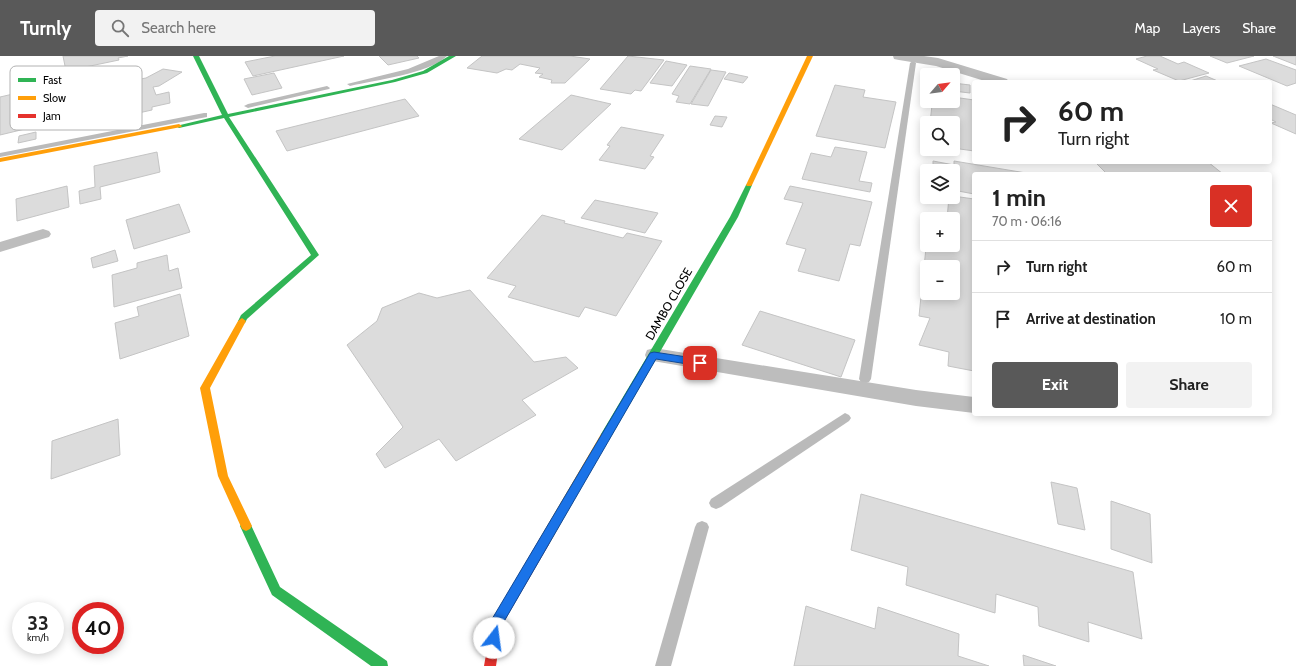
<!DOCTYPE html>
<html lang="en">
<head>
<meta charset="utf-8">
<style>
	:root { --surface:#fff; --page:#f2f2f2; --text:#222; --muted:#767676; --line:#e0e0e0; --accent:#595959 }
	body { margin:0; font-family:Cabin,sans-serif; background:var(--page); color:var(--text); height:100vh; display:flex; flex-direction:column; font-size:15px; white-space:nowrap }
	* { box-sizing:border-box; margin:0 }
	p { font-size:13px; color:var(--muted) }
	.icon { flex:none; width:22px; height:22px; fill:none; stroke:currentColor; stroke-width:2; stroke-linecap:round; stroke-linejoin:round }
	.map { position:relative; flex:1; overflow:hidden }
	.details { position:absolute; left:972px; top:116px; width:300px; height:244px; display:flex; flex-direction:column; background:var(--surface); border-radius:4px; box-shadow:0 2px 10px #0003 }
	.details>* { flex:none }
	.top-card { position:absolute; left:972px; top:24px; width:300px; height:84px; border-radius:4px; box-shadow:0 2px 10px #0003; background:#fff; color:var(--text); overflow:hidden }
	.needle { width:26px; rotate:62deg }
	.buttons { position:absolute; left:920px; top:12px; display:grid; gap:8px }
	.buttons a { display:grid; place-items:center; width:40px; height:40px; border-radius:4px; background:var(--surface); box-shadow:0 2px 10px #0003; font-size:20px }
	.speed { position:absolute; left:12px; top:546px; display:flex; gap:8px; font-size:20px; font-weight:700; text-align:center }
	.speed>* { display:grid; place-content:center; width:52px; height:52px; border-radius:50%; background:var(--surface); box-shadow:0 2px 10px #0003; line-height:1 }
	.speed small { font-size:10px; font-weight:400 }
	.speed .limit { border:6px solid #d22; background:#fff; color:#111 }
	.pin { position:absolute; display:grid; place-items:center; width:34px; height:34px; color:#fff; margin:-17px; border-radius:8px; box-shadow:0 2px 6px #0006 }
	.me { position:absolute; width:44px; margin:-22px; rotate:15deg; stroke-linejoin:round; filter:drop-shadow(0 0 3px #0008) }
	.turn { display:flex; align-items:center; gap:14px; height:84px; padding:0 20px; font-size:18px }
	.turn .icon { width:52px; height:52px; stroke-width:2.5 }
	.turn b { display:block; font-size:28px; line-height:34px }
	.round { display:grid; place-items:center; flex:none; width:42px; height:42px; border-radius:4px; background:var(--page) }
	.overview { display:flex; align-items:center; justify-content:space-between; height:68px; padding:0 20px }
	h1 { font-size:24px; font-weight:800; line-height:30px }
	.primary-button { display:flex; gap:8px; margin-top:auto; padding:8px 20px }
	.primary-button a { flex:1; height:46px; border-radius:4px; background:var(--accent); color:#fff; font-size:16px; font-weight:800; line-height:46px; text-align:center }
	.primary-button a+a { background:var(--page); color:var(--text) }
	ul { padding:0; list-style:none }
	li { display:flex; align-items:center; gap:12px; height:52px; padding:0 20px; border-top:1px solid var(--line) }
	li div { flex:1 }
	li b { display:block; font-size:15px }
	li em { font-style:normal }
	header { display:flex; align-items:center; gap:24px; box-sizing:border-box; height:56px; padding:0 20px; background:var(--accent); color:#fff }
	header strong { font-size:19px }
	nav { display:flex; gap:22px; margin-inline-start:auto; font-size:14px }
	.search { width:280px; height:36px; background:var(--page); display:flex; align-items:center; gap:10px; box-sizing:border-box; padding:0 14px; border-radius:4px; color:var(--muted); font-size:15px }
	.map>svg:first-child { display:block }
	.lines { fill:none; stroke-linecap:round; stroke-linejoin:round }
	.stream { fill:#bababa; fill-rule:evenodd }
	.building { fill:#dcdcdc; stroke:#c4c4c4; fill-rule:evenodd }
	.lane { fill:#bdbdbd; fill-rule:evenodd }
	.street { fill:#bdbdbd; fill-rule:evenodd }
	.fast { fill:#30b455; fill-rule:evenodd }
	.slow { fill:#ff9f0a; fill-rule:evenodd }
	.jam { fill:#e5322d; fill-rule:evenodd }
	.route { fill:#1a73e8; stroke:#114b97 }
	.labels { text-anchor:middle; stroke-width:3.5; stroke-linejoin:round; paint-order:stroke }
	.street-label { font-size:12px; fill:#000; stroke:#fff }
	.key { fill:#fff; stroke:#b2b2b2; stroke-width:1 }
	.key-label { font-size:11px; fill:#000 }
</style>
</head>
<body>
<header>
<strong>Turnly</strong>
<div class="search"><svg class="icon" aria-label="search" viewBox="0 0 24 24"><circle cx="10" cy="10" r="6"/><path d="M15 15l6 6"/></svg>Search here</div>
<nav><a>Map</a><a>Layers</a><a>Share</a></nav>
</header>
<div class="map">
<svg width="1296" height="610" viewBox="0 0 1296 610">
	<rect width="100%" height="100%" fill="#fff"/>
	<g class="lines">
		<!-- stream -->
		<g class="stream">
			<path d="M439,0h8c-19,18 -71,24 -97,30l-3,-2 61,-15z"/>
			<polygon points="913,5 916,7 871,323 869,326 865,327 861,326 859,323 910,7"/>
			<polygon points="327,30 330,32 329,33 248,52 244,50 248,48"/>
			<polygon points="204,57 207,57 207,61 0,101 0,97"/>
			<polygon points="845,357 849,359 851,362 849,365 721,451 716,453 711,451 709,447 711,443"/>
			<polygon points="702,465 707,467 709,471 671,610 655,610 695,471 697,467"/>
		</g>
	</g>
	<!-- building -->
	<g class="building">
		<polygon points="63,0 128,0 118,2 119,4 66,15"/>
		<polygon points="275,0 344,0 253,20 245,6"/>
		<polygon points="379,0 417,0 419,2 388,9"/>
		<polygon points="482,0 570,0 590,3 565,27 551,27 552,24 539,21 543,18 535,17 540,12 520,8 512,14 506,13 497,17 467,12"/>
		<polygon points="628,0 664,4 641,35 635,34 631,38 600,33"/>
		<polygon points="1147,0 1160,0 1178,8 1184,6 1209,17 1179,25 1153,14 1158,13 1136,3"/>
		<polygon points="1210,0 1254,0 1227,7"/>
		<polygon points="1273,0 1296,0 1296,9"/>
		<polygon points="1266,3 1296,14 1296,27 1287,30 1239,10"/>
		<polygon points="666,5 687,9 672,30 650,27"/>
		<polygon points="690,10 711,13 690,48 676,46 679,40 672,38"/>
		<polygon points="163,13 182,16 159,30 153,31 156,39 169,36 170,47 152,51 152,54 120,61 120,57 99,61 99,58 90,60 92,42 116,37 115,26 134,22 135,24 146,22"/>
		<polygon points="711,14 726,16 708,50 691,48"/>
		<polygon points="274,17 282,32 252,39 244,23"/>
		<polygon points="729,17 748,21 743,27 724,23"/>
		<polygon points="1206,20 1220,26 1187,26"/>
		<polygon points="953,27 970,29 970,37 953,35"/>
		<polygon points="835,29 865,34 863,41 896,46 885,92 816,80"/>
		<polygon points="13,38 13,42 25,39 25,73 0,79 0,41"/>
		<polygon points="571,39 611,48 562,94 519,83"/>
		<polygon points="953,41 974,44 974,95 953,92 953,67 930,67 932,49 938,50 938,45 953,45"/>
		<polygon points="405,43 419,60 287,95 276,75"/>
		<polygon points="1270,48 1296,59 1296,78 1271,67 1276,66 1270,63"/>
		<polygon points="715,60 727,61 722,71 710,69"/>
		<polygon points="621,71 664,79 650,100 654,101 645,113 599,104 610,90 607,89"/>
		<polygon points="36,76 36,83 18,87 19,80"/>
		<polygon points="835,91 867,96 859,125 872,127 870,136 802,123 811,97 831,101"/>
		<polygon points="157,96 160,116 100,131 101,143 80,148 79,135 95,131 94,110"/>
		<polygon points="933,105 954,109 954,105 1032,118 974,118 974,138 953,134 953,115 933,115"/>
		<polygon points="1095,106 1208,106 1223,118 1107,118"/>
		<polygon points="67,130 69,151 17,165 16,143"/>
		<polygon points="790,130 872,146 860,190 850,188 839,225 798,215 806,193 786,188 803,147 784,143"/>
		<path d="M953,140l21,3v172l-26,-5 1,-14 -30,-7 11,-27 -11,-2 8,-78v7h26v-26h-6l2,-22zM927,211h26v26h-26z"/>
		<polygon points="595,144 658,157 645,177 581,162"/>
		<polygon points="179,148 190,176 134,193 126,164"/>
		<polygon points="542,159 565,165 564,167 623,182 627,177 662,185 616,260 585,251 579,261 508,241 516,230 487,222"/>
		<polygon points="115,194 118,205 93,212 91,202"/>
		<polygon points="167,199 169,215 178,212 182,232 114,251 112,219 137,212 137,207"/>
		<polygon points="470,234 534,306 566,301 578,312 522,344 536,359 456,405 439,383 385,412 376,398 403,371 347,289 377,265 382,252 419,237 437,242"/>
		<polygon points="180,238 189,280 120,303 115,267 139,260 137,251"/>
		<polygon points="760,255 855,284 841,321 742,289"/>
		<polygon points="118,363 120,399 51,423 52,385"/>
		<polygon points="1051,426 1077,432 1085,474 1058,468"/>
		<polygon points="861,438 1133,516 1142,583 1088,566 1089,586 1039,570 1038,551 996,538 995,557 906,529 908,511 851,494"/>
		<polygon points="1111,445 1150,458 1152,507 1111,493"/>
		<polygon points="806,550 875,573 878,551 959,578 958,600 989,610 794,610"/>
		<polygon points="1023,599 1056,610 1024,610"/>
	</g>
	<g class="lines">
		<!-- lane -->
		<g class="lane">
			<polygon points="43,173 49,175 51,178 49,181 0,196 0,186"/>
			<polygon points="654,292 916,334 974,341 974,357 916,350 647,304 645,299 647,294"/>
		</g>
		<!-- street -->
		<polygon class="street" points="893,0 924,0 938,2 1007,23 1009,26 988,26 936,10 899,4 894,3"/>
		<!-- fast -->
		<g class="fast">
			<polygon points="193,0 199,0 228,58 392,24 423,15 449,0 456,0 427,17 395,26 229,61 319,199 247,263 245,267 242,268 238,265 241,259 311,199 224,62 179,72 176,70 222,59"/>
			<polygon points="749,127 752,129 738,161 609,384 605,385 601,384 600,381 601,378 730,161 746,129"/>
			<polygon points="246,465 250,467 280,531 387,605 388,610 371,610 272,539 240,470 242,467"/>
		</g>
		<!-- slow -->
		<g class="slow">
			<polygon points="807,0 813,0 752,129 751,130 747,130 746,129"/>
			<polygon points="179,68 182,70 181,71 0,106 0,102"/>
			<polygon points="242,262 246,265 210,332 228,420 252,470 250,473 246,475 242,473 218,420 200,332 238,265"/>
			<polygon points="605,377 609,378 610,381 548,490 544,491 540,490 538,486 540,482 601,378"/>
		</g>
		<!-- jam -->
		<polygon class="jam" points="544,481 548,482 550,486 548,490 502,569 496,610 484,610 492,564 540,482"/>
	</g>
	<!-- route -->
	<polygon class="route" points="654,296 700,303 704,307 700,310 656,303 502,569 499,586 494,588 490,586 488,582 492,563 650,297"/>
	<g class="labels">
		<!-- street labels -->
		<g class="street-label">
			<text transform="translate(669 248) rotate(-60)" y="4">DAMBO CLOSE</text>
		</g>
	</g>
	<!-- legend -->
	<rect x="10" y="10" width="132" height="64" rx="6" class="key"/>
	<rect x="18" y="22" width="18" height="4" fill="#30b455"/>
	<rect x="18" y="40" width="18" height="4" fill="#ff9f0a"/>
	<rect x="18" y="58" width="18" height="4" fill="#e5322d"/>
	<g class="key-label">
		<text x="43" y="28">Fast</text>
		<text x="43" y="46">Slow</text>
		<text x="43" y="64">Jam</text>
	</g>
</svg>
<div class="buttons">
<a><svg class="needle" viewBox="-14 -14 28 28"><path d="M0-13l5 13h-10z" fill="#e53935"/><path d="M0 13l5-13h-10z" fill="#767676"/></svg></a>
<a><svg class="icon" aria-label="search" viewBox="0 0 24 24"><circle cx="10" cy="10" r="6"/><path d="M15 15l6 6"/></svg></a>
<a><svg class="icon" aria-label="layers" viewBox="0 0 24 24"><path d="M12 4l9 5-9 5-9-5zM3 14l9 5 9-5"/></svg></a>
<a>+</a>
<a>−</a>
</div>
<div class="speed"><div>33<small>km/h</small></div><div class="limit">40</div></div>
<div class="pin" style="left:700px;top:307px;background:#d93025"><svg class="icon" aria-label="arrive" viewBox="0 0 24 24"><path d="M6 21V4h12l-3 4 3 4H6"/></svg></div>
<svg class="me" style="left:494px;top:582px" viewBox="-20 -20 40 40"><circle r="19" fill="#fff"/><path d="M0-13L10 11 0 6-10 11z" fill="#1a73e8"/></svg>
<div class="top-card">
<div class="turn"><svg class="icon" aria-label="right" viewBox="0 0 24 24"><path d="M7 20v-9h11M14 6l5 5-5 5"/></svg><div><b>60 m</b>Turn right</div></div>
</div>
<section class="details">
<div class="overview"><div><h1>1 min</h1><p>70 m · 06:16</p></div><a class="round" style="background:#d93025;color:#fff"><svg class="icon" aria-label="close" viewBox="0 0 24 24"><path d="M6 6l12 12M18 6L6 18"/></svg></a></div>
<ul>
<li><svg class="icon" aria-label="right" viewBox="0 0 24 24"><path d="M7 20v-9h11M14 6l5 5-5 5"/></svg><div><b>Turn right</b></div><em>60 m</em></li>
<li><svg class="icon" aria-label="arrive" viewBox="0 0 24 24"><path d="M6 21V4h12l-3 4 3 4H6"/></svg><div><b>Arrive at destination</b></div><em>10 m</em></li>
</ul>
<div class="primary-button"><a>Exit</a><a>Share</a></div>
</section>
</div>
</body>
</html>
